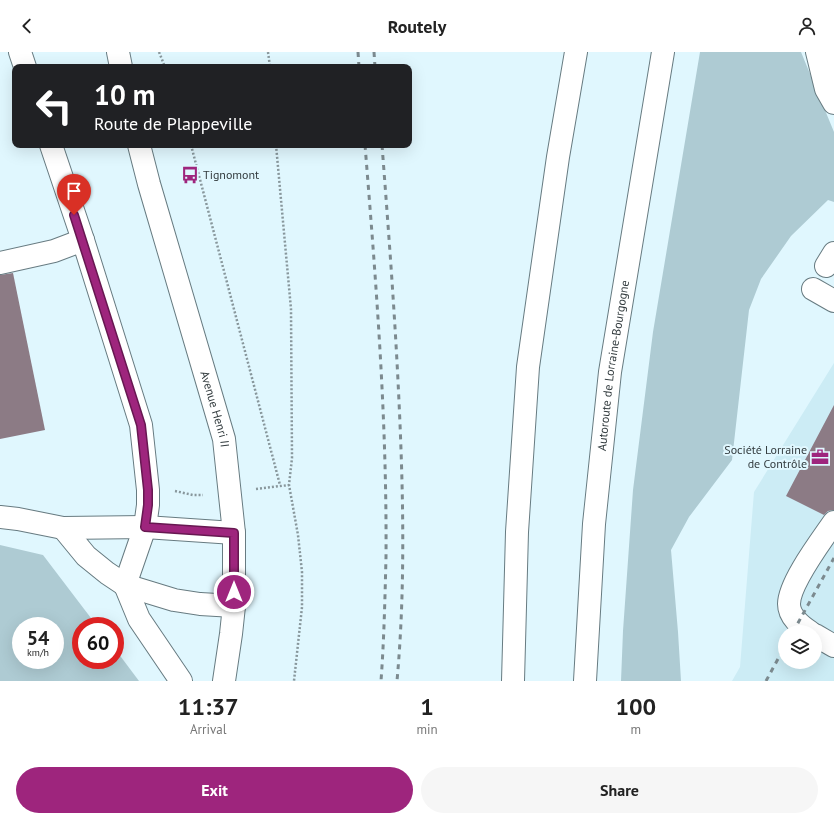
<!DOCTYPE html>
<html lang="en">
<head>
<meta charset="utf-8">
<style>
	:root { --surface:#fff; --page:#f6f6f6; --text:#222; --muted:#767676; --accent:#9e257d }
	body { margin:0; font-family:"PT Sans",sans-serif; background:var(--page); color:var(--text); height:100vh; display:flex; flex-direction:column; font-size:15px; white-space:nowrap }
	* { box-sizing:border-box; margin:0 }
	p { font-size:13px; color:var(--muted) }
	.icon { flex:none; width:22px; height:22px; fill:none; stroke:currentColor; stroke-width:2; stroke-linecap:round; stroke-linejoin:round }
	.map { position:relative; height:629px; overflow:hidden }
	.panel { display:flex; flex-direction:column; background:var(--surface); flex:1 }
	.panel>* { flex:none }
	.banner { position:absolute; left:12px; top:12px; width:400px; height:84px; border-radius:8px; box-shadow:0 4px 16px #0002; background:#202124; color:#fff; overflow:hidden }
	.tools { position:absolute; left:778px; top:573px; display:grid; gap:8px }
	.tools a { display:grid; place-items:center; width:44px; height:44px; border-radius:50%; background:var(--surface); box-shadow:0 4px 16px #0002; font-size:20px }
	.speed { position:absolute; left:12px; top:565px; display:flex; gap:8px; font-size:20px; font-weight:700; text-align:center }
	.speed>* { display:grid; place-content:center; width:52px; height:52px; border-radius:50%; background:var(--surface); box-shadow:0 4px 16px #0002; line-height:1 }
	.speed small { font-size:10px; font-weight:400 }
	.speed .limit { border:6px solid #d22; background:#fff; color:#111 }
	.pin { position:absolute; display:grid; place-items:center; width:34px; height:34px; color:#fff; margin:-41px -17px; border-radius:50% 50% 50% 0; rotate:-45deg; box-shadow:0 0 4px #0007 }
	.pin .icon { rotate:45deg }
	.me { position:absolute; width:44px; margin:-22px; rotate:0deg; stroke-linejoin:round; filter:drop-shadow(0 0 3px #0008) }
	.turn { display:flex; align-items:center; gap:14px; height:84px; padding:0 16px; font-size:18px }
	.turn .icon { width:52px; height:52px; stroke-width:2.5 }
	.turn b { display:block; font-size:28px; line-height:34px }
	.eta { display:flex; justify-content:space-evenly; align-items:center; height:68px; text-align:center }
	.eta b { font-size:24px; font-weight:700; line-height:28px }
	.action { display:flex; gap:8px; margin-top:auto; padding:8px 16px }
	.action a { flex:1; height:46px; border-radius:24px; background:var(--accent); color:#fff; font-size:16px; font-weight:700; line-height:46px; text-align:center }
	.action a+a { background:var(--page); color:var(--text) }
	header { display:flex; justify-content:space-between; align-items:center; height:52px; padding:0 16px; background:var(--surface); font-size:18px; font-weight:700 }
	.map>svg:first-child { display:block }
	.built { fill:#ccecf5; fill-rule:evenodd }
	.green { fill:#aecbd3; fill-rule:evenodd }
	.building { fill:#8c7b85 }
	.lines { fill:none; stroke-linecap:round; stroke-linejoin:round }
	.minor-casing { stroke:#677b81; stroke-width:24 }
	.major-casing { stroke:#677b81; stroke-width:24 }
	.highway-casing { stroke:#677b81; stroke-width:24 }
	.path { stroke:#88979c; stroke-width:2.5; stroke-dasharray:2 2; stroke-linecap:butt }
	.minor { stroke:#fff; stroke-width:22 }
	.major { stroke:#fff; stroke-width:22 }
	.highway { stroke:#fff; stroke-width:22 }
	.rail { stroke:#7c8a8f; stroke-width:3; stroke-dasharray:5 5; stroke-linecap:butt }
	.route-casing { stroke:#671851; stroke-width:10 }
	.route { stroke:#9e257d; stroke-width:7 }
	.labels { text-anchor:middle; stroke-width:4; stroke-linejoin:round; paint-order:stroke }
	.poi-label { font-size:12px; fill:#333c3f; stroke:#e0f7fe; text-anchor:start }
	.street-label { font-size:12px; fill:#333c3f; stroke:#e0f7fe }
</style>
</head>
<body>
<header><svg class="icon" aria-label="back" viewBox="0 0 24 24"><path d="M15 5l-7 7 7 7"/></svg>Routely<svg class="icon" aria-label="person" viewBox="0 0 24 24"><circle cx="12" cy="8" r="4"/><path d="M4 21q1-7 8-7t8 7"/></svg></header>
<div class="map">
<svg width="834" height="629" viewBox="0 0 834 629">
	<rect width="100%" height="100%" fill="#e0f7fe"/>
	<!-- built -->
	<path class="built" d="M834,311v318h-102l8,-14 14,-175zM785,580h30v30h-30z"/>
	<!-- green -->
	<g class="green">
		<polygon points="700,0 801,0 834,80 834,150 828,148 791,184 761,227 749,258 732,408 689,465 671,498 678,580 681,629 621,629 623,579 633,438 653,280"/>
		<path d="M0,493l43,10 54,71h-16v34h34v-11l24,32h-139zM21,574h34v34h-34z"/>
	</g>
	<!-- building -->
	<g class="building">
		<polygon points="13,221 45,378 0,387 0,223"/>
		<polygon points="834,353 834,458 828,459 824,463 786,444"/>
	</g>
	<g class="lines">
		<!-- minor casing -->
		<g class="minor-casing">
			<g id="minor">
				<polyline points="20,0 25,15"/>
				<polyline points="817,0 826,37 834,51"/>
				<polyline points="51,93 83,188 141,373 148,438 148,453 145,475 125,533"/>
				<polyline points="0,211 54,199 83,188"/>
				<polyline points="826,214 834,201"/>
				<polyline points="813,237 834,249"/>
				<polyline points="0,465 18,467 63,476 145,475 234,481"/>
				<polyline points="63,476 86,504 107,521 125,533 174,548 200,552 234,554"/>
				<polyline points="125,533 139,567 181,629"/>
				<path d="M810,580c-9,-6 -21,-15 -21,-28 0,-21 32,-63 45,-82"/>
				<polyline points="815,583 834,594"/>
			</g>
		</g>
		<!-- major casing -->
		<g class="major-casing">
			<g id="major">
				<polyline points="118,0 121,15"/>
				<polyline points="823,0 829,9 834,13"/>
				<path id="s1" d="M139,93l10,39 75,255 10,94v73l-3,28 -7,47"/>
			</g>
		</g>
		<!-- highway casing -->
		<g class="highway-casing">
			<g id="highway">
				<polyline points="513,629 517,480 528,315 558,105 576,0"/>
				<path id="s2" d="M585,629l9,-157 16,-152 53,-320"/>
			</g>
		</g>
		<!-- path -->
		<g class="path">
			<polyline points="159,0 165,15"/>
			<polyline points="268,0 270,15"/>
			<polyline points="191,93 280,433"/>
			<polyline points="276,93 291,257 292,406 289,433 298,483 302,520 302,555 294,629"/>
			<polyline points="256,437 289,433"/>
			<polyline points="175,439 193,443 203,443"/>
		</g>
		<!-- minor -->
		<use href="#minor" class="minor"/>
		<!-- major -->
		<use href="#major" class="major"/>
		<!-- highway -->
		<use href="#highway" class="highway"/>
		<!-- rail -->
		<g class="rail">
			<polyline points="358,0 359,15"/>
			<polyline points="374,0 375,15"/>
			<path d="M365,93c11,137 22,274 21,412 -1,41 -2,83 -5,124"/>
			<path d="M382,93c6,79 12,157 16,236 5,100 8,200 -1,300"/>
			<polyline points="793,580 834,506"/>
			<polyline points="766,629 785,594"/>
		</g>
	</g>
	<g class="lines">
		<!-- route casing -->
		<g class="route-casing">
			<polyline id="route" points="74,163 141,373 148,438 148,453 145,475 234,481 234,540"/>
		</g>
		<!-- route -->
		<use href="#route" class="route"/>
	</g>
	<!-- icons -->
	<defs>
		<g id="bus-bare" transform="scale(1.38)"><path d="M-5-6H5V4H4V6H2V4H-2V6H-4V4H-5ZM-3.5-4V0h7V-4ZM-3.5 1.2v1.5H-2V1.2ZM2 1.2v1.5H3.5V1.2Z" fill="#9e257d" stroke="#e0f7fe" stroke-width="2.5" paint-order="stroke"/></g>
		<g id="office-bare" transform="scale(1.38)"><path d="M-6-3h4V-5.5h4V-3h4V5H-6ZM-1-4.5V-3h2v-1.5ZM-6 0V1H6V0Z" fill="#9e257d" stroke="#e0f7fe" stroke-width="2.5" paint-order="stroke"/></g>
	</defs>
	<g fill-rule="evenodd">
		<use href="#bus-bare" x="190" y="123"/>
		<use href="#office-bare" x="820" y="405"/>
	</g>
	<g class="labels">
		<!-- poi labels -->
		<g class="poi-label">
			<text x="203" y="127">Tignomont</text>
			<text x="807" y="402" text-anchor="end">Société Lorraine<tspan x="807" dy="14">de Contrôle</tspan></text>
		</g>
		<!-- street labels -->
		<g class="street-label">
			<text dy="4" stroke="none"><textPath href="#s2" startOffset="317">Autoroute de Lorraine-Bourgogne</textPath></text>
			<text dy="4" stroke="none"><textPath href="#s1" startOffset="275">Avenue Henri II</textPath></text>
		</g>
	</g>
</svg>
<div class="tools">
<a><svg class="icon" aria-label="layers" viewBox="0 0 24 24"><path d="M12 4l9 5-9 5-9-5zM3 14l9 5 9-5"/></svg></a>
</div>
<div class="speed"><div>54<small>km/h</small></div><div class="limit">60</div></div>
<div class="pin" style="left:74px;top:163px;background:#d93025"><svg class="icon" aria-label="arrive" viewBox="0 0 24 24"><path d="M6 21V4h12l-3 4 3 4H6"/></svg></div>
<svg class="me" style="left:234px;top:540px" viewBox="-20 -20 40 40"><circle r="17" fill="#9e257d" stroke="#fff" stroke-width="3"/><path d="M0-11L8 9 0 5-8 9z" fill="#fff"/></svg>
<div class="banner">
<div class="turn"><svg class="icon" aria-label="left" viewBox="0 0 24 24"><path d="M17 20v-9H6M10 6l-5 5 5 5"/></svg><div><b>10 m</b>Route de Plappeville</div></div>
</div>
</div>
<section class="panel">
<div class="eta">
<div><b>11:37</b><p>Arrival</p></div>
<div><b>1</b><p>min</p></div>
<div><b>100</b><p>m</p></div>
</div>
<div class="action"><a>Exit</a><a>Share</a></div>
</section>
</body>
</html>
